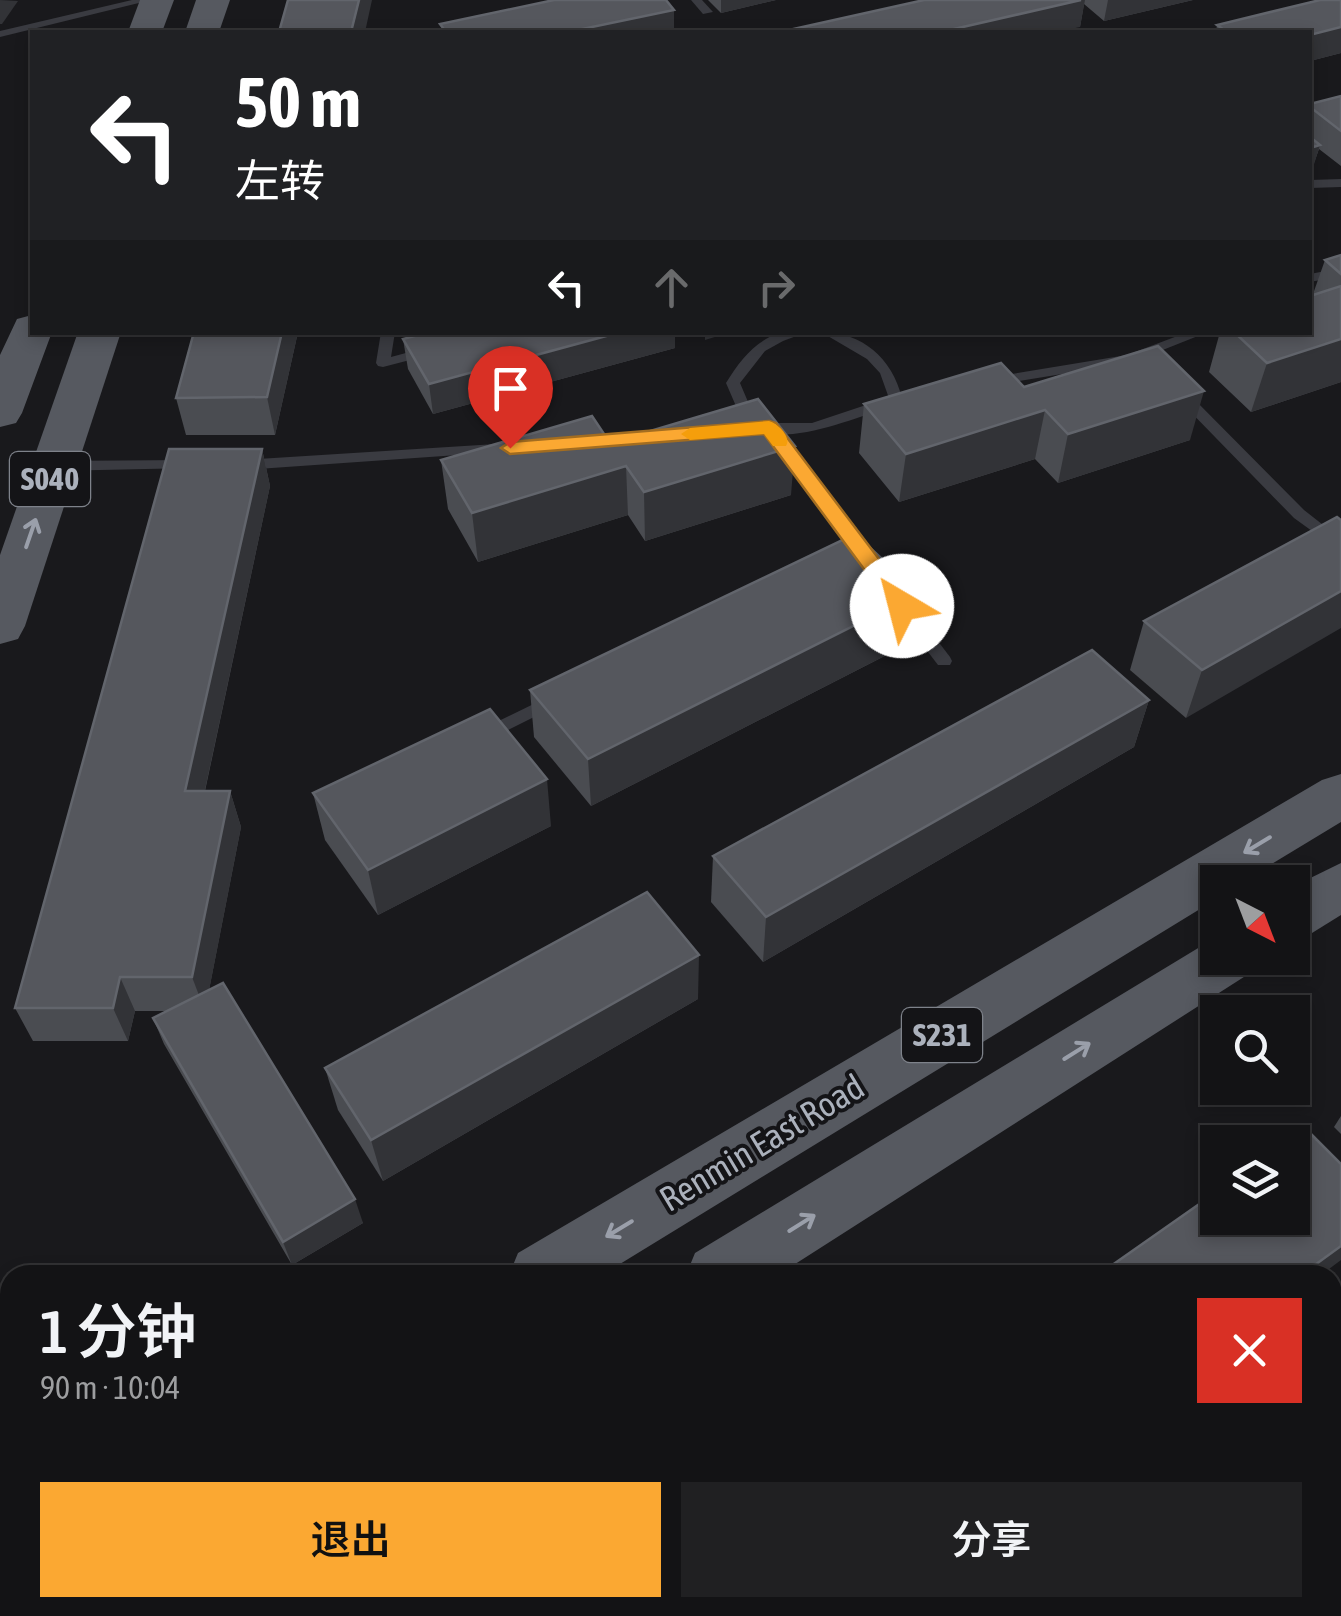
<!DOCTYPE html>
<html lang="zh">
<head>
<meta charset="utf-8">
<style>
	:root { --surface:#131315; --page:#202022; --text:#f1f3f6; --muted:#9d9ea0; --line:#323234; --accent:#fba832 }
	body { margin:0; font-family:"Asap Condensed","Noto Sans SC",sans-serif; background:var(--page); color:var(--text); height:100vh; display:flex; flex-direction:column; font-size:38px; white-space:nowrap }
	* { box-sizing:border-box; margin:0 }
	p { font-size:32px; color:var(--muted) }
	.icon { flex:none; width:55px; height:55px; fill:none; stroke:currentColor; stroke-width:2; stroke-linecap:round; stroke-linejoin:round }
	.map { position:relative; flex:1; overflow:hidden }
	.sheet { position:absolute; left:0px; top:1265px; width:1342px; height:352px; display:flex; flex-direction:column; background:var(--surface); border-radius:30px 30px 0 0; box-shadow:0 5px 15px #0003,0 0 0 2px var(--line) }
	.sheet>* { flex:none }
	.guide { position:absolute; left:30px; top:30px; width:1282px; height:305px; border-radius:0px; box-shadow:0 5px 15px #0003,0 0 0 2px var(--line); background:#202124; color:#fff; overflow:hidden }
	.needle { width:65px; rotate:138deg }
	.controls { position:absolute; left:1200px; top:865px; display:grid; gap:20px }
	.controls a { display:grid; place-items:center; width:110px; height:110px; border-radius:0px; background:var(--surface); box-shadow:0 5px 15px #0003,0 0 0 2px var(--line); font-size:50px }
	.pin { position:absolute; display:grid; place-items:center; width:85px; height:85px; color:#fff; margin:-102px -42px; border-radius:50% 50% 50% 0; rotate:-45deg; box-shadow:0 0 10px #0007 }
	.pin .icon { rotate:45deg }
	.me { position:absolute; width:110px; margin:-55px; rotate:323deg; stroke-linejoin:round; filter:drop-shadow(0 0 8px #0008) }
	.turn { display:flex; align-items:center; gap:35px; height:210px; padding:0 40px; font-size:45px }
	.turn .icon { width:130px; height:130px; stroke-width:2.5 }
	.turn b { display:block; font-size:70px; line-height:85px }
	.lanes { display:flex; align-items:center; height:95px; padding:0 40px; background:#0003; justify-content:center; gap:50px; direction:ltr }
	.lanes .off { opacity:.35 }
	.round { display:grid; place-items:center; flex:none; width:105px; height:105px; border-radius:0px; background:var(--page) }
	.summary { display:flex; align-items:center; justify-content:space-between; height:170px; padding:0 40px }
	h1 { font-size:60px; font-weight:600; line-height:75px }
	.button { display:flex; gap:20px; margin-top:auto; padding:20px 40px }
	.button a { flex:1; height:115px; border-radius:0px; background:var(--accent); color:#111; font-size:40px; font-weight:600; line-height:115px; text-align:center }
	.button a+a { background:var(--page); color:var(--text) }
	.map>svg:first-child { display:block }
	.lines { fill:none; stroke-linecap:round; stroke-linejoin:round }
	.service { fill:#3a3b41; fill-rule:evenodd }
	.primary { fill:#565960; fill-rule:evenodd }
	.wall { fill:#4a4c51 }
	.shaded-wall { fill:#323337 }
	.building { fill:#55575d; stroke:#62656c; stroke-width:2.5 }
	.oneway { stroke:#9a9faa }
	.route { fill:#fba832; stroke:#a36d20; stroke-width:2.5 }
	.slow { fill:#f59e0b }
	.labels { text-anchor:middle; stroke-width:8; stroke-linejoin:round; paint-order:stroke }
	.shield { fill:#141417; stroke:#7e828a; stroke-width:2.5 }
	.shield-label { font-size:32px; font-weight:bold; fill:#abb1bc }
	.street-label { font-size:35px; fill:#abb1bc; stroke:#141417 }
</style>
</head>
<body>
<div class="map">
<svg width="1341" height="1616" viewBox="0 0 1341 1616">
	<rect width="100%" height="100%" fill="#19191c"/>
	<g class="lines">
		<!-- service -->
		<g class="service">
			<polygon points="132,0 151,0 0,37 0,31"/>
			<polygon points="691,0 702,0 713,12 703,14"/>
			<polygon points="1341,179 1341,187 1310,188 1310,180"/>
			<polygon points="1341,268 1341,276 1310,282 1310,274"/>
			<polygon points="381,332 395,332 391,357 428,347 435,351 433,354 383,367 378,366 376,363"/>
			<path d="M781,332h26l-24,9 -18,10 -25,32 17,40h55l69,-23 7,5 -2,3c-39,13 -103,40 -141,19l-19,-44c14,-23 29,-42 55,-51z"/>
			<path d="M821,332c41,0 71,26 81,66l-2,3h-10l-10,-28 -13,-14z"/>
			<polygon points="1188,332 1208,332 1130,363 994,385 987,381 994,377 1127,355"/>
			<polygon points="1183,392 1188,393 1304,510 1341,539 1341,552 1294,518 1178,399 1176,396"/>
			<polygon points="780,436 785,438 868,549 871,553 868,557 858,557 775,444 775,438"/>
			<polygon points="496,444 503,449 501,452 243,470 236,465 243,460"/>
			<polygon points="187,460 192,462 192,468 54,471 47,466 54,461"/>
			<polygon points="902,600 908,602 950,657 952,661 950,665 938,665 896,610 894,606 896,602"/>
			<polygon points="550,696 558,702 556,706 490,739 478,739 476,735 478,731"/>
		</g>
		<!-- primary -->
		<g class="primary">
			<polygon points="140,0 174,0 162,32 128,32"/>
			<polygon points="196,0 230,0 219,32 185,32"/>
			<polygon points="32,315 32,332 52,332 22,413 16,423 0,427 0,355 17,319"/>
			<polygon points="78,332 121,332 25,626 18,639 0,644 0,555"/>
			<polygon points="1341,774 1341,822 1242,882 1218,882 1218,898 602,1275 509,1275 518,1253 1322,780"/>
			<polygon points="1341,863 1341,915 1312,933 1292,939 1292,887"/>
			<polygon points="1218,936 1218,958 1255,958 1247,975 778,1275 686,1275 695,1253"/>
			<polygon points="10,1558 10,1608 42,1608 39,1616 0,1616 0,1562"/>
			<polygon points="141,1608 226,1608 222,1616 137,1616"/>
		</g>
	</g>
	<!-- wall -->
	<g class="wall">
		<polygon points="708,0 776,0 721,13"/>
		<polygon points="924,0 1193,0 1104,21 1084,4 1080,27"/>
		<polygon points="1320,0 1341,0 1341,53 1310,61 1310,32 1216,32 1217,25"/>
		<polygon points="1341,96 1341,166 1319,149 1310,174 1310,104"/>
		<polygon points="1341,255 1341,382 1251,412 1209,372 1220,332 1310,332 1313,294 1325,260"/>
		<polygon points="194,332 298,332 275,435 186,435 176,398"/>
		<polygon points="430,332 675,332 675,348 433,414 408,369 403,339"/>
		<polygon points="1024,387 1190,440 1058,483 1035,459 899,502 859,453 864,404"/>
		<polygon points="610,443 791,495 645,541 628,515 478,562 448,509 441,460"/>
		<polygon points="262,449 270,486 205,791 230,791 241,827 209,990 363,1223 292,1265 164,1044 153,1018 168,1011 135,1011 128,1041 33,1041 15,1008"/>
		<polygon points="1337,517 1186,718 1130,670 1144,621"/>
		<polygon points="919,593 912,642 591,806 534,737 530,690"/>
		<polygon points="1149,700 1134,747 763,962 711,902 713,856"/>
		<polygon points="313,793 551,826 378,915 325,840"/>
		<polygon points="698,999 383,1181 338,1110 325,1068"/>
		<polygon points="1341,1116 1341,1134 1334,1127"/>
	</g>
	<!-- shaded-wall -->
	<g class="shaded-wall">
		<polygon points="0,0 18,1 2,24 0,24"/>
		<polygon points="359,0 372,0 365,32 351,32"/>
		<polygon points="721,0 776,0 721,13"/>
		<polygon points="1081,0 1085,0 1080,27 1057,32 941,32"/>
		<polygon points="1108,0 1193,0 1104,21"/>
		<polygon points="674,10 674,32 568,32"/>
		<polygon points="1341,27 1341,53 1310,61 1310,35"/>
		<polygon points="1320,145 1311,174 1310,174 1310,148"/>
		<polygon points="282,332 298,332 275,435 267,397"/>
		<polygon points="621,332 675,332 675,348 433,414 429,384"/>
		<polygon points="705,332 731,332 705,340"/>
		<polygon points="1341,339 1341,382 1251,412 1267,363"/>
		<polygon points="1204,391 1190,440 1058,483 1068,434"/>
		<polygon points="1045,410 1035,459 899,502 906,454"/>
		<polygon points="795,446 791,495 645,541 644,492"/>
		<polygon points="262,449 270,486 197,827 185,791"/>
		<polygon points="626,466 628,515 478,562 472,513"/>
		<polygon points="1341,591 1341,628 1186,718 1202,670"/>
		<polygon points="919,593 912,642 591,806 588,759"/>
		<polygon points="1149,700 1134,747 763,962 766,917"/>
		<polygon points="547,779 551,826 378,915 368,870"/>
		<polygon points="230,791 241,827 205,1011 192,977"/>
		<polygon points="699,955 698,999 383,1181 371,1140"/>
		<polygon points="120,977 135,1011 128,1041 113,1008"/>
		<polygon points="355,1199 363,1223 292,1265 283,1242"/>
		<polygon points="1341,1246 1341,1260 1321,1275 1301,1275"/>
		<polygon points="853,1608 875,1608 864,1616 842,1616"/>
	</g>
	<!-- building -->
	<g class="building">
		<polygon points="288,0 359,0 351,32 279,32"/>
		<polygon points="554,0 666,0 674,10 568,32 446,32 440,24"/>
		<polygon points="924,0 1081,0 941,32 780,32"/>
		<polygon points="1320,0 1341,0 1341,27 1310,35 1310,32 1227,32 1217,25"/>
		<polygon points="1341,96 1341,131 1310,107 1310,104"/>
		<polygon points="1310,137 1320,145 1310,148"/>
		<polygon points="1341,255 1341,274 1325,260"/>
		<polygon points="1341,286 1341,339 1267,363 1234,332 1310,332 1310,296"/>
		<polygon points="194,332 282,332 267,397 176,398"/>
		<polygon points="430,332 621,332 429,384 403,339"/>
		<polygon points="1158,346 1204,391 1068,434 1045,410 906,454 864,404 1001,363 1024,387"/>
		<polygon points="758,399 795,446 644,492 626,466 472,513 441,460 592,416 610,443"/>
		<polygon points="169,449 262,449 185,791 230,791 192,977 120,977 113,1008 15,1008"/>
		<polygon points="1337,517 1341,520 1341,591 1202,670 1144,621"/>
		<polygon points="855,534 919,593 588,759 530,690"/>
		<polygon points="1092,650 1149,700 766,917 713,856"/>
		<polygon points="490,709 547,779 368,870 313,793"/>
		<polygon points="647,892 699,955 371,1140 325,1068"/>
		<polygon points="223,983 355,1199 283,1242 153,1018"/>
		<polygon points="1306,1129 1341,1164 1341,1246 1301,1275 1098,1275 1218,1191 1218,1218 1292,1218 1292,1142 1287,1142"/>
		<polygon points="623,1608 853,1608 842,1616 611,1616"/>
	</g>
	<!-- one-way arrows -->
	<defs><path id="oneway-shaft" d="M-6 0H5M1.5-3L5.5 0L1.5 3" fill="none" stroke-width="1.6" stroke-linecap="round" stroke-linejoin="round" transform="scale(2.5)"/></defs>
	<g class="oneway">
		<use href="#oneway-shaft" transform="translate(31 533) rotate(-71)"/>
		<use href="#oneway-shaft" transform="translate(1257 845) rotate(149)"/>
		<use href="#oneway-shaft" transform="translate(1077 1051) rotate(-32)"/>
		<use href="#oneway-shaft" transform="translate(802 1223) rotate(-32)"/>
		<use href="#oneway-shaft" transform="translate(619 1229) rotate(149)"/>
	</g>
	<!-- route -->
	<polygon class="route" points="769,421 776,423 910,600 913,606 910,611 895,611 764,434 510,454 501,448 510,442"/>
	<!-- slow -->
	<path class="slow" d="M769,421c8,2 23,16 17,25h-13l-9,-12 -74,6 -9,-6 9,-6z"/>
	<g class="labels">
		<!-- shield labels -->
		<g class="shield">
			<rect x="10" y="452" width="80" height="54" rx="8"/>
			<rect x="902" y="1008" width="80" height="54" rx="8"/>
		</g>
		<g class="shield-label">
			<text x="50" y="490">S040</text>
			<text x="942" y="1046">S231</text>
		</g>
		<!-- street labels -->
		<g class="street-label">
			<text transform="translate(762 1143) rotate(-31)" y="12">Renmin East Road</text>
		</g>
	</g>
</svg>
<div class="controls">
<a><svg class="needle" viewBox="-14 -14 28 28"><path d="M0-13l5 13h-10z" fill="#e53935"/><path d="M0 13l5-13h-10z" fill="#9d9ea0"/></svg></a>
<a><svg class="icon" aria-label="search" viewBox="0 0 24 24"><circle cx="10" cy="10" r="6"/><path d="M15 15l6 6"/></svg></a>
<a><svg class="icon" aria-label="layers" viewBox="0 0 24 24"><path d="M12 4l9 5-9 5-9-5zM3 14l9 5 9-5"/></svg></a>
</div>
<div class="pin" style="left:510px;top:448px;background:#d93025"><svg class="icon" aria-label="arrive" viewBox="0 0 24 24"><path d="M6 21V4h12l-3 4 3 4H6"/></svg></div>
<svg class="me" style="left:902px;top:606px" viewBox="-20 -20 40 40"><circle r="19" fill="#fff"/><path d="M0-13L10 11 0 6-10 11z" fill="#fba832"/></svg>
<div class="guide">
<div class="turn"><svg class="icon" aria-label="left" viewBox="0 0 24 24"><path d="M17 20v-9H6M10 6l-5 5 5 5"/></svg><div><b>50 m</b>左转</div></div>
<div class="lanes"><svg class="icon" aria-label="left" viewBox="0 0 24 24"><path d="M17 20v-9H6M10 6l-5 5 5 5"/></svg><svg class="icon off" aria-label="ahead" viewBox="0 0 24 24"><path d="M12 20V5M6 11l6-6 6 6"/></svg><svg class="icon off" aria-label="right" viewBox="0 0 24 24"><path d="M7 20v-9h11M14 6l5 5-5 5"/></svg></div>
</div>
<section class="sheet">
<div class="summary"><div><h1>1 分钟</h1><p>90 m · 10:04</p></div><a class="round" style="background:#d93025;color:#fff"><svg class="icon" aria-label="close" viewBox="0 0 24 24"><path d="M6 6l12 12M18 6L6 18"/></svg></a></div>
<div class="button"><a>退出</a><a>分享</a></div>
</section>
</div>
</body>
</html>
